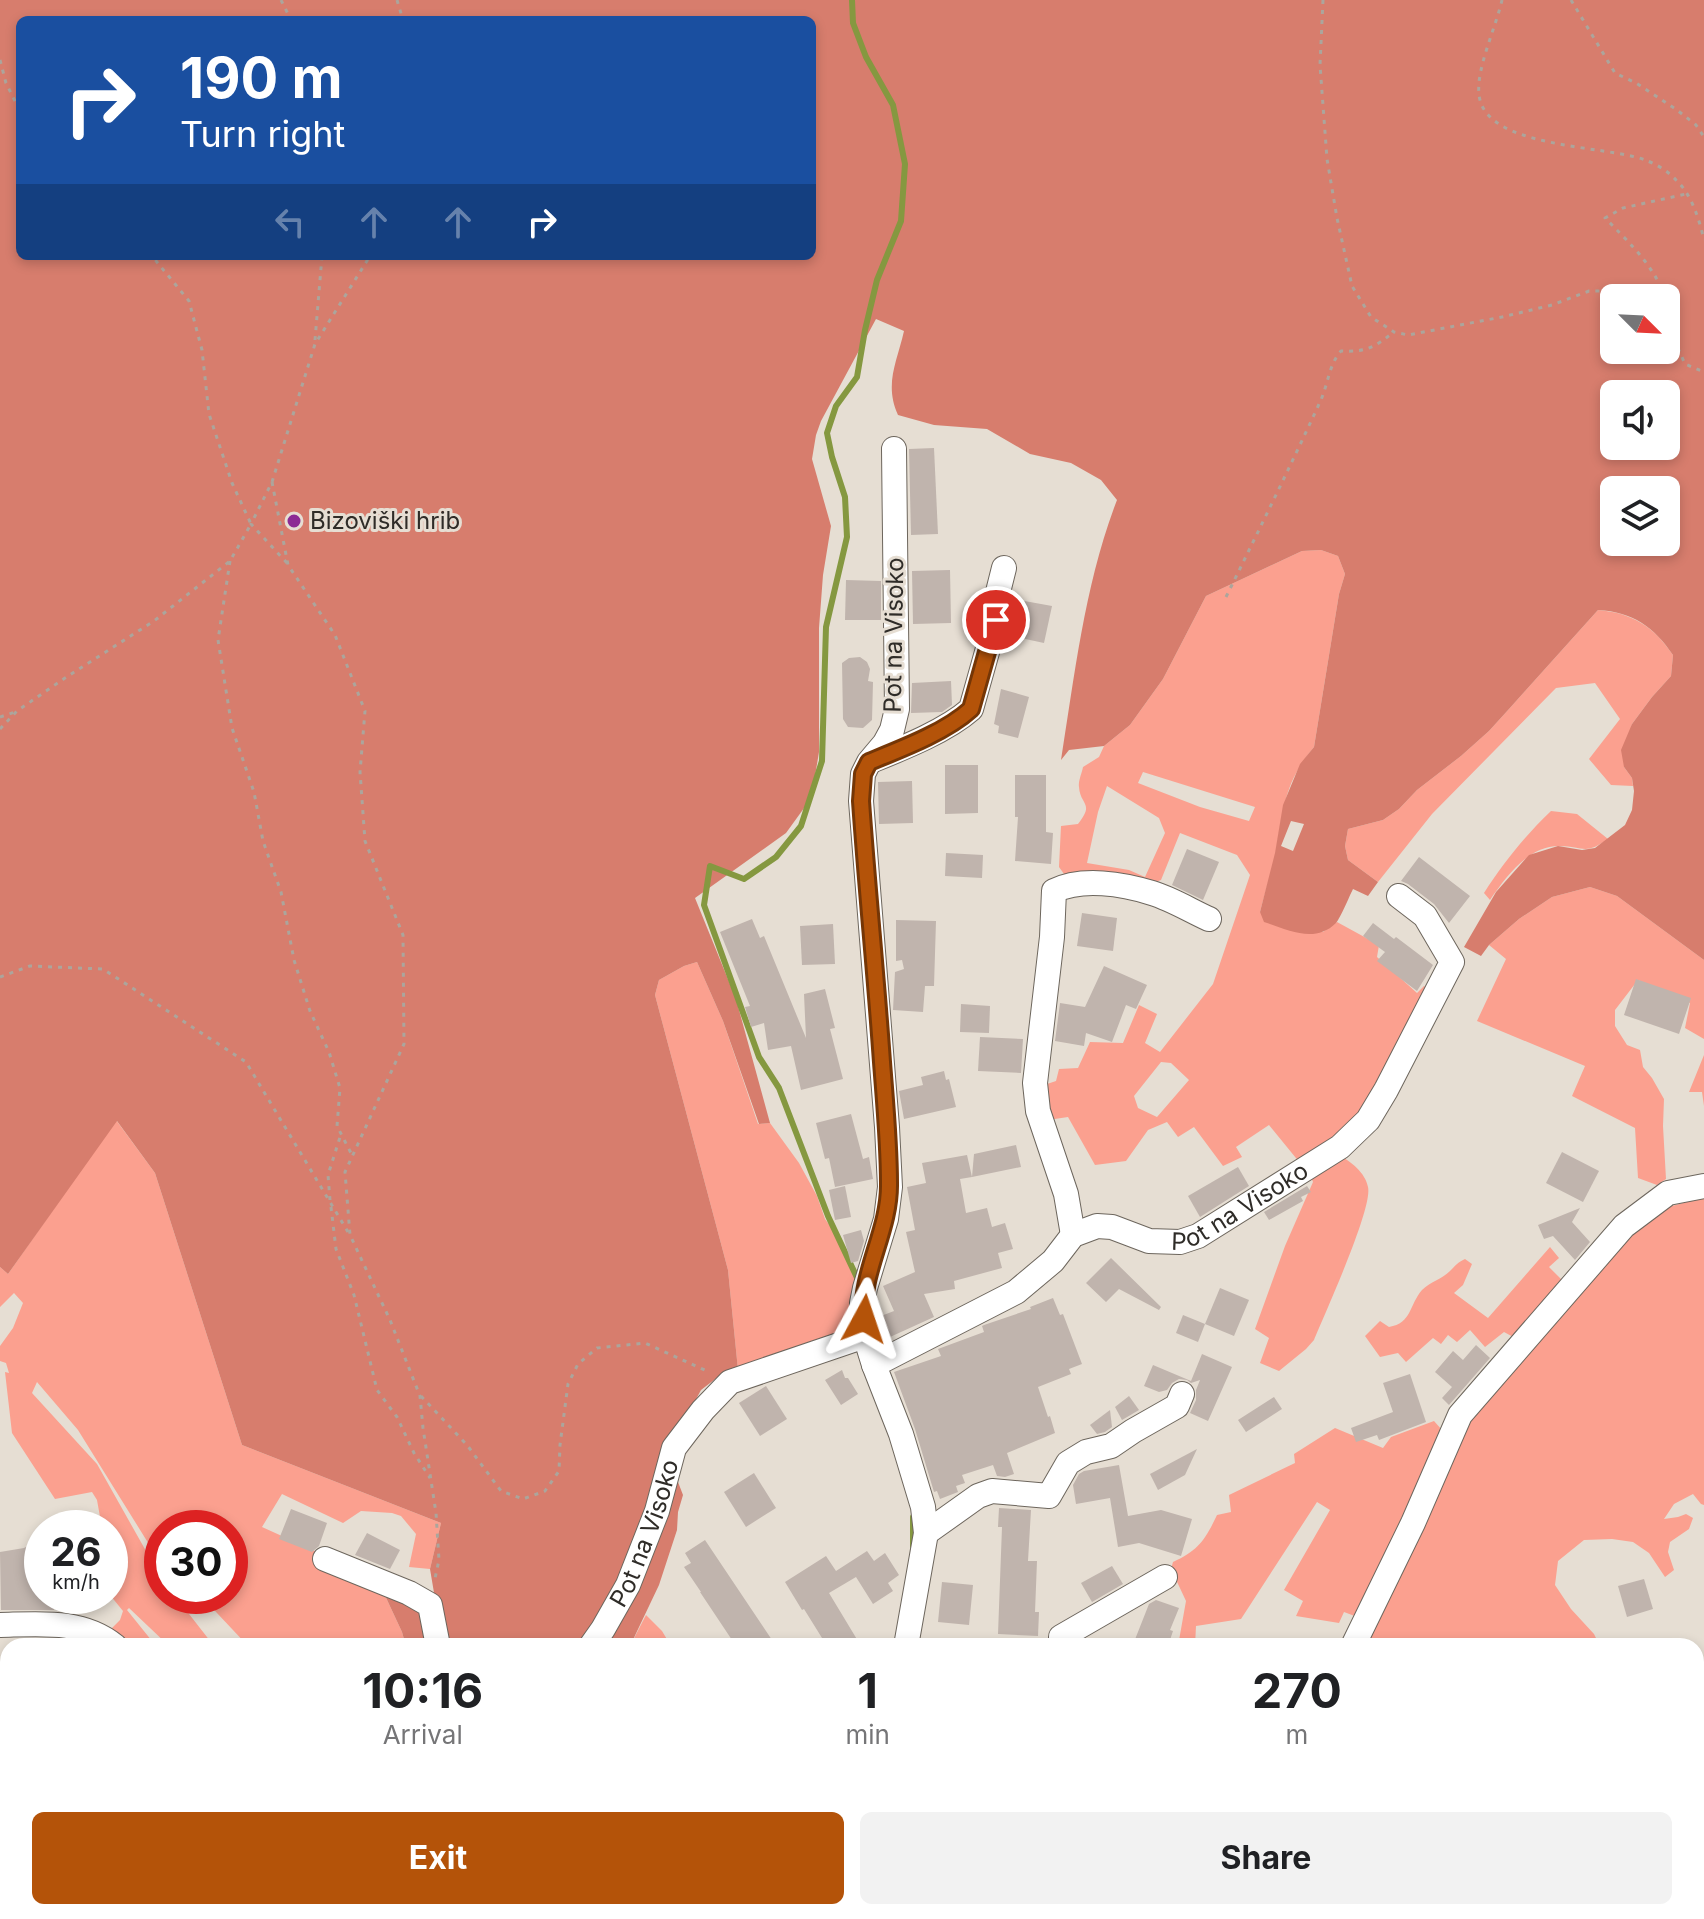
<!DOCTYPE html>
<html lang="en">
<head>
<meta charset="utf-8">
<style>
	:root { --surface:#fff; --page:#f2f2f2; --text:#202124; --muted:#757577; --accent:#b45309 }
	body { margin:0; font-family:Inter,sans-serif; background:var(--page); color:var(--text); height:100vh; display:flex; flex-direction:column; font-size:30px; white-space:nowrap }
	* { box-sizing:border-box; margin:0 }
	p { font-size:26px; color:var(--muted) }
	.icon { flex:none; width:44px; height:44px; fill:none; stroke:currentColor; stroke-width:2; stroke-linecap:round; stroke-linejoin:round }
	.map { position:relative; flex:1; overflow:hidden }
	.details { position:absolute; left:0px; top:1638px; width:1704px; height:282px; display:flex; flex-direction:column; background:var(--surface); border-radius:24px 24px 0 0; box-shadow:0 4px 12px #0003 }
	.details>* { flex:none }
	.top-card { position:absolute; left:16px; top:16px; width:800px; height:244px; border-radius:12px; box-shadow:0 4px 12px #0003; background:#1a4fa0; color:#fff; overflow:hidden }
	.needle { width:52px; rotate:114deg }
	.controls { position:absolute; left:1600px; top:284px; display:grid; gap:16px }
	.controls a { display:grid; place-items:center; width:80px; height:80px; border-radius:12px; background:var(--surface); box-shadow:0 4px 12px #0003; font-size:40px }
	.speed { position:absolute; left:24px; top:1510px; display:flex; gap:16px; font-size:40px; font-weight:700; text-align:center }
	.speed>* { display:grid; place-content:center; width:104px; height:104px; border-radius:50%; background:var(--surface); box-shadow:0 4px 12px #0003; line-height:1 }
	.speed small { font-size:20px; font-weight:400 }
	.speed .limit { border:12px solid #d22; background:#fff; color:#111 }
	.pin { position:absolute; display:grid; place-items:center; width:68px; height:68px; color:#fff; margin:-34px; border:4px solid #fff; border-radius:50%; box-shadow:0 2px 8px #0007 }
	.me { position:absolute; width:88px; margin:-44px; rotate:5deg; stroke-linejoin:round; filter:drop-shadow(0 0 6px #0008) }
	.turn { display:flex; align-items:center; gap:28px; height:168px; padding:0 32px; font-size:36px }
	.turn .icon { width:104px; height:104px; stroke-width:2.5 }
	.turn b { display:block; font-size:56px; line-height:68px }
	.lanes { display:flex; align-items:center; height:76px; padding:0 32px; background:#0003; justify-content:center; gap:40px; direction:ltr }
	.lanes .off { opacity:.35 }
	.eta { display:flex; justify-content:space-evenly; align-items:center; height:136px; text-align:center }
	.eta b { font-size:48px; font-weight:700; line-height:56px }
	.button { display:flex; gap:16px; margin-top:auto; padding:16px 32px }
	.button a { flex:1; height:92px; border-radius:12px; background:var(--accent); color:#fff; font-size:32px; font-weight:700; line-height:92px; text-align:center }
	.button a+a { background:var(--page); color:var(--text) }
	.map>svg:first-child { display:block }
	.green { fill:#fba08f; fill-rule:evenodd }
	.forest { fill:#d77d6d; fill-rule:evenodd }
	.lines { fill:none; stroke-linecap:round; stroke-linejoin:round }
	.stream { stroke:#859840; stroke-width:6 }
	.building { fill:#c0b4ad }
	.street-casing { stroke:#6d665d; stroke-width:26 }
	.path { stroke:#aca59c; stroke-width:3; stroke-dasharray:4 6; stroke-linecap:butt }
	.street { stroke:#fff; stroke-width:24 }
	.route-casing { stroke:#753606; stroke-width:20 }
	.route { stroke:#b45309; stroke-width:14 }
	.poi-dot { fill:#8c2b94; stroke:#e6ded3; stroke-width:3 }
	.labels { text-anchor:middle; stroke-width:6; stroke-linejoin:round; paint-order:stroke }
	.poi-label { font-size:24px; fill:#2f2c28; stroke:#e6ded3; text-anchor:start }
	.street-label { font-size:24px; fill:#2f2c28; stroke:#e6ded3 }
</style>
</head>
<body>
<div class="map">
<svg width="1704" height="1919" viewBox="0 0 1704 1919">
	<rect width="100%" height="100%" fill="#e6ded3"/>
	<!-- green -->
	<g class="green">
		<path d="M1321,550l17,6 7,18 -6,20 -25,153c-30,36 -30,60 -38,104 -4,21 -11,41 -16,61l63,20 14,-10 42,23 -2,12 40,36 7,-7 7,5 -74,133 -57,39 -31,-38 -33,22 6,10 -19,9 -29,-39 -16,10 -11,-15 -19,8 -22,31 -31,4 -27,-48 -20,3 -4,-35 12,-4 3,-12 19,-1 12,-26 33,1 16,-38 18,9 -12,29 15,9 53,-68 37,-109 -13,-20 -57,-22 -19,47 -8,3 -89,-9 -5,-7 2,-41 17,-2c17,-21 2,-19 1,-37 -1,-6 3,-14 4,-20l16,-10 5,-11 26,-21 33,-46 43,-83 96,-45zM1143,772l112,35 -6,14 -49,-14 -62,-24zM1107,786l52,32 6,15 -20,44 -16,-7 -42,-7 11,-51zM1161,1062l10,1 18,17 -32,37 -19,-9 -4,-12z"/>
		<path d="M1598,610c35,3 56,17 75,45l-2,21 -19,21 -20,27 -8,43 8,11 1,8 -22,-1 -22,-26 31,-40 -25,-36 -39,5 -124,126 -54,68 -30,-22 -3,-14 3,-17 35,-9 16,-11 18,-19 44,-34 28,-25 20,-22z"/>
		<path d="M1551,811l26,3 31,25c-24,17 -24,7 -49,7 -31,0 -53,31 -69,54l-6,-7c20,-31 40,-56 67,-82z"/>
		<polygon points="1590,887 1617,896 1704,960 1704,1039 1685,1028 1690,1003 1638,980 1615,1010 1615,1026 1627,1045 1640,1050 1643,1067 1652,1078 1664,1099 1663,1126 1666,1179 1657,1185 1638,1178 1635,1128 1572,1096 1585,1066 1477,1021 1506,959 1489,945 1519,919 1552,897"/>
		<polygon points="697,962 723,1021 758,1124 770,1123 799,1163 817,1196 825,1219 838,1237 857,1284 855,1333 738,1370 728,1270 655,995 659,980 684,966"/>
		<polygon points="1704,1055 1704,1106 1702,1092 1689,1092"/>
		<path d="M116,1120l39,53 87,272 199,78 -11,46 -21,-2 7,-33 -15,-18 -9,-3 -31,-2 -18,12 -61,-29 -20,33 53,24 -3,9 70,29 20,43 4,14h-158l-47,-50h29v-68h-68v68h13l39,50h-45l-40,-38 -2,2 29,36h-29l-19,-14 12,-12 3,-9 -13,-16v-7l3,-2 -3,-17v-41h-8l-5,-28 -5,-8 -37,7 -43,-66 -7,-61 4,1 -3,-10 -6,-2v-15l13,-18 10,-25 -9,-10 -14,14v-40l8,7zM37,1382l41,48 82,132 -5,5 -58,-103 -65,-71z"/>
		<path d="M1339,1155c12,7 26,17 29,32 5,21 -43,126 -54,153l-8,9 -27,22 -19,-8 9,-25 -14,-9 30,-83 28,-64 -4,-10z"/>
		<polygon points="1704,1197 1704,1505 1701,1504 1693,1494 1674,1504 1664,1519 1678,1517 1686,1514 1693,1518 1689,1529 1670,1542 1668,1552 1674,1570 1665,1577 1649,1553 1633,1542 1612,1539 1584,1540 1558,1561 1555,1585 1571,1609 1594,1634 1600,1646 1363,1646 1465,1431 1484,1399 1618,1244 1665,1208"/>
		<path d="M1550,1247l9,11 -10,9 16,16 -48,56 -13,-7 -19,15 -15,-17 -13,12 -9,-7 -7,9 -8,-6 -27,24 -8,-9 -18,4 -15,-21 15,-15 9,6c23,-4 20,-22 33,-37 8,-8 20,-11 28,-19 5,-5 8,-9 15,-12l7,5 -9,21 -9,8 34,25z"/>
		<path d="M1434,1421l8,9 -82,188 -16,-6 -5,11 -43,-7 7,-15 -19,-11 46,-80 -13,-8 -76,117 -45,7 -1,20h-17l8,-45 -15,-32 2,-7c26,-12 32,-22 44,-47l14,-3 -2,-17 66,-32 -1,-9 41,-26 48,20 8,-11z"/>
		<polygon points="646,1615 662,1631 671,1646 630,1646"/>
		<polygon points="1118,1912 1208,1912 1215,1919 1126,1919"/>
	</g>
	<!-- forest -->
	<g class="forest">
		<path d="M0,0h1704v960l-87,-64 -27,-9 -38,10 -33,22 -30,26 -8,11 -17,-9 32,-55 33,-37 29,-9 24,4 13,-2 30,-23 7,-15 2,-19 -2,-13 -8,-11 -3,-17 11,-26 20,-27 19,-21 2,-21c-19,-28 -40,-43 -75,-45l-89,99 -20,22 -28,25 -44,34 -18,19 -16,11 -35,9 -3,17 3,14 30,22 -10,14 -15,-7c-4,8 -12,28 -17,34 -21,21 -48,7 -72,-1l-4,-10 15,-59 8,-48 17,-41 14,-17 25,-153 6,-20 -7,-18 -17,-6 -19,1 -96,45 -43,83 -33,46 -26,21 -35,4 -8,10c14,-87 24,-177 56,-260l-16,-20 -30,-17 -41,-9 -43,-25 -53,-4 -36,-10c-14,-31 -1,-53 6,-84l-28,-12 -55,102 -5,14 -4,24 19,67 -8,49 -4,53v124l-4,24 -8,28 -21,29 -91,65 41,101 34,124 -11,1 -36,-103 -26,-59 -13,4 -25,14 -4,15 73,275 10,100 -15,3 -22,17 -20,37 -36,102 -60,117h-142l-13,-77 11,-46 -199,-78 -87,-272 -38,-52 -109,153 -8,-7zM20,20h792v236h-792zM1614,298h52v52h-52zM1614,394h52v52h-52zM1614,490h52v52h-52zM1291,821l13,3 -11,27 -12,-5z"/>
		<polygon points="672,1477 678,1482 683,1495 678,1512 677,1530 659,1585 630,1646 601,1646"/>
		<polygon points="382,1589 420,1608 430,1646 406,1646 402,1632"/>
	</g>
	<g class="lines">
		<!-- stream -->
		<g class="stream">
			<polyline points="852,0 853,23 866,57 893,105 905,164 901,221 877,280 865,330 857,377 836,406 827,433 832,457 845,497 847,537 826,627 822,761 801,826 776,857 744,879 710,866 704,905 759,1057 779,1088 828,1216 860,1284"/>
			<polyline points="913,1546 913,1517"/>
			<polyline points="0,1808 1,1809"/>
			<polyline points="88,1912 94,1919"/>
			<polyline points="514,1919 517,1912"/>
		</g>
	</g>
	<!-- building -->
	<g class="building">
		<polygon points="934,448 938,534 911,535 909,449"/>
		<polygon points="950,570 951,623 913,624 912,571"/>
		<polygon points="846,580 881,581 881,620 845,620"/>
		<polygon points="1019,600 1052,606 1044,643 1012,636"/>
		<polygon points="860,657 867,662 870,669 868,681 873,682 872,720 863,728 848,727 843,719 842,663 849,658"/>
		<polygon points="951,681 952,705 942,712 911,713 912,683"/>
		<polygon points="1001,689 1029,697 1018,738 998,733 999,726 994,724"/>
		<polygon points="945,765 978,765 978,813 945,814"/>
		<polygon points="1015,775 1046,775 1046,832 1053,833 1051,864 1015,861 1018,817 1015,817"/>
		<polygon points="912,781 913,823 879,824 878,782"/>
		<polygon points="1187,849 1219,862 1203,900 1172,885"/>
		<polygon points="946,853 983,855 982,878 945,876"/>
		<polygon points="1419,857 1470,896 1449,923 1434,904 1408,884 1401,881"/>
		<polygon points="1082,913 1117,918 1113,951 1077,946"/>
		<polygon points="752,919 760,938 764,936 806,1038 804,994 825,989 835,1028 830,1029 843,1079 801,1090 791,1046 768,1050 764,1023 751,1027 745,1007 750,1006 720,932"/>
		<polygon points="896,920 936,921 934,986 925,986 923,1012 893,1010 895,972 904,969 902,960 896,961"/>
		<polygon points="1373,923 1394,939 1396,937 1433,965 1417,991 1377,961 1385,952 1363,936"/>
		<polygon points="833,924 835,964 802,965 800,926"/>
		<polygon points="1104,966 1147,985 1136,1009 1126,1005 1112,1042 1086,1033 1084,1046 1055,1041 1060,1003 1085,1007"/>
		<polygon points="1636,979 1691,998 1679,1034 1624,1015"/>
		<polygon points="961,1004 990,1006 989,1033 960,1032"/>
		<polygon points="980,1037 1023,1039 1021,1073 978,1071"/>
		<polygon points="944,1071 946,1080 949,1079 956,1107 904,1119 899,1091 923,1085 921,1077"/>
		<polygon points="851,1114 863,1159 869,1157 873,1179 835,1187 829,1158 825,1159 816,1123"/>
		<polygon points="1016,1145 1021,1167 972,1177 974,1154"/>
		<polygon points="1562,1152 1599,1171 1583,1202 1546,1183"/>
		<polygon points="967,1155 972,1177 960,1179 966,1213 987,1208 992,1227 1005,1223 1013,1249 998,1253 1002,1268 954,1281 955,1289 924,1294 934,1317 890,1337 881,1316 894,1311 883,1286 915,1272 906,1232 915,1230 907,1187 926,1183 922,1163"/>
		<polygon points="1238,1167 1249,1186 1200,1217 1188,1196"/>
		<polygon points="845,1186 851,1217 835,1220 829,1190"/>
		<polygon points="1307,1186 1311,1192 1301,1197 1303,1201 1269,1220 1264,1212"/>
		<polygon points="1580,1208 1572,1222 1590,1242 1575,1260 1553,1236 1544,1239 1538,1225"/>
		<polygon points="861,1230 864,1241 858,1261 851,1263 843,1235"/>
		<polygon points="1111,1258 1161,1307 1159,1310 1119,1289 1106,1302 1086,1283"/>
		<polygon points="1220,1288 1249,1300 1234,1336 1205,1324"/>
		<polygon points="1053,1298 1060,1315 1063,1314 1082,1364 1069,1369 1071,1374 1038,1387 1048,1417 1050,1416 1055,1433 1007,1453 1014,1474 1005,1477 997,1476 993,1465 962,1475 965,1483 956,1486 958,1492 940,1499 937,1491 934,1492 915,1429 894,1372 941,1356 938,1349 984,1332 982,1326 984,1325 1031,1309 1030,1307"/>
		<polygon points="1183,1315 1205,1324 1198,1342 1176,1333"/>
		<polygon points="1476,1345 1490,1358 1449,1405 1442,1398 1452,1387 1435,1372 1453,1351 1463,1360"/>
		<polygon points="1202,1354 1232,1367 1208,1421 1190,1413 1196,1400 1196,1390 1200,1380 1191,1383 1187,1380 1179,1379 1172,1383 1167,1390 1159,1392 1144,1386 1153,1365 1191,1381"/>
		<polygon points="842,1370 845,1378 848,1378 858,1394 841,1405 825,1380"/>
		<polygon points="1410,1374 1426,1422 1379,1440 1377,1435 1356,1442 1351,1428 1393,1412 1383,1383"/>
		<polygon points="766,1386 787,1419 760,1436 739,1403"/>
		<polygon points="1129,1396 1139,1410 1122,1420 1115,1407"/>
		<polygon points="1274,1397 1282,1409 1246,1432 1238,1420"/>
		<polygon points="1110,1410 1112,1427 1105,1432 1097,1434 1090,1425"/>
		<polygon points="1197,1449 1185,1475 1158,1490 1150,1474"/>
		<polygon points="1119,1465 1128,1516 1161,1510 1192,1519 1181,1556 1139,1543 1118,1547 1110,1498 1076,1504 1073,1485 1079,1474 1084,1471"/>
		<polygon points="754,1473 776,1508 746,1527 724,1492"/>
		<polygon points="999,1508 1031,1510 1028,1561 1037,1561 1035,1612 1039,1612 1038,1636 998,1634 1002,1527 998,1527"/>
		<polygon points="291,1509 327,1523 319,1546 312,1552 279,1539"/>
		<polygon points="367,1533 400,1550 390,1569 355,1555"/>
		<polygon points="42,1539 42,1596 52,1596 54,1610 1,1610 0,1552 24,1548"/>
		<polygon points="705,1540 776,1646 736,1646 700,1592 701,1592 684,1567 691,1563 685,1553"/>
		<polygon points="867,1551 874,1561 885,1553 899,1575 888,1583 893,1591 873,1604 856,1577 829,1593 861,1646 827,1646 804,1609 802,1610 785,1582 826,1556 836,1571"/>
		<polygon points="1112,1566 1123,1584 1092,1602 1081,1583"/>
		<polygon points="1644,1579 1653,1609 1627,1617 1618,1586"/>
		<polygon points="942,1582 973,1585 969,1625 938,1622"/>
		<polygon points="1156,1600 1179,1608 1170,1630 1173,1631 1168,1646 1135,1646 1136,1642 1134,1642 1149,1604"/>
	</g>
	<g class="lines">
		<!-- street casing -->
		<g class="street-casing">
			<g id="street">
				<path d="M871,761c32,-13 75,-30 100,-52l25,-89 1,-24 7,-28"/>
				<path d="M1073,1235l-7,-41 -28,-83 -3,-28 17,-146 2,-46c28,-14 69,-7 98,2 20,6 39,18 57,26"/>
				<polyline points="874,1365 865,1336 862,1303 865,1288 886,1219 890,1187 887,1127 861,801 863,774 869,762 885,743 892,730 897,709 894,449"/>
				<polyline points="926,1533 978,1496 992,1491 1049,1496 1068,1463 1086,1452 1111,1446 1133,1431 1177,1406 1182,1394"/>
				<polyline points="325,1559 409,1593 430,1605 438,1646"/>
				<path d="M0,1625c40,-1 82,-6 115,21"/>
				<path id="s1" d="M591,1646l12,-17 25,-44 29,-74 17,-63 29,-38 27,-28 135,-46"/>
				<path id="s2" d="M906,1646l20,-113 -3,-26 -22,-73 -27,-69 142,-73 37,-31 20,-26 24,-9 15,1 37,14 31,1 18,-6 142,-89 28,-27 18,-30 66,-128 -27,-46 -26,-20"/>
				<polyline points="1061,1646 1061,1637 1165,1577"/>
				<polyline points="1353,1646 1413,1523 1460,1415 1624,1226 1668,1193 1704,1186"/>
				<polyline points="1696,1710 1704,1700"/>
				<polyline points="1696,1741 1704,1748"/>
				<polyline points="0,1863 8,1869"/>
				<polyline points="1696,1883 1704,1894"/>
				<polyline points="62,1912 70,1919"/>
				<polyline points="1102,1912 1111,1919"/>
				<polyline points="422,1919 424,1912"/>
				<polyline points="1488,1919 1489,1912"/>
			</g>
		</g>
		<!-- path -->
		<g class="path">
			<polyline points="281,0 289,16 289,20"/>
			<polyline points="397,0 403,20"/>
			<polyline points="1323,0 1320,65 1327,159 1337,218 1352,286 1371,317 1394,332 1408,335 1502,317 1552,305 1589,291 1610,291 1625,298"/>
			<path d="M1502,0c-6,27 -26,69 -23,94 4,55 128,51 166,66 11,4 23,11 31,20 16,15 23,39 28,60"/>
			<polyline points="1571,0 1615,73 1636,83 1677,110 1696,125 1704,137"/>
			<polyline points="0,60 6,83 20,111"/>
			<polyline points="1666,332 1677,346 1685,364 1704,372"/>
			<polyline points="315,340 322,256"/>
			<path d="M1677,346c-9,-64 -28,-84 -72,-128l18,-10 63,-14"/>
			<polyline points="272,482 288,565 335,635 365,711 360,772 365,841 403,935 404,1044 345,1172 350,1235 390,1320 420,1396 423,1428 436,1513 439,1560 434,1583"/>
			<polyline points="230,561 218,640 232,728 254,792 263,841 281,892 294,960 310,1011 329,1052 340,1088 337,1126 352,1155"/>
			<polyline points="287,563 251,524 272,482 315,344 370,256"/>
			<path d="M1226,597c32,-65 64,-130 94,-195 8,-17 9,-38 21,-51 26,1 32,-3 53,-19"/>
			<polyline points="0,717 15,712"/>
			<polyline points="0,729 17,711 65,678 154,621 230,561 251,524 232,483 209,414 202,350 189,301 152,256"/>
			<polyline points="0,977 30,966 103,969 246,1062 348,1232"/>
			<polyline points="330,1200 328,1175 341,1134"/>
			<polyline points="331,1207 336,1249 354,1295 377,1390 397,1417 414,1453 430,1478"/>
			<polyline points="421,1396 467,1445 501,1491 523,1499 545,1491 559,1471 560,1445 568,1384 578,1364 597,1348 645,1343 709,1372"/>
		</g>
		<!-- street -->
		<use href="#street" class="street"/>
	</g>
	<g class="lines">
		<!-- route casing -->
		<g class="route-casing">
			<path id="route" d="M864,1319c-4,-47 26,-88 25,-136 0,-40 -4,-81 -7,-121 -6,-87 -15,-174 -21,-261l2,-27 6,-12c32,-13 77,-30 102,-53l25,-89"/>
		</g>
		<!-- route -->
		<use href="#route" class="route"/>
	</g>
	<!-- markers -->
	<circle class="poi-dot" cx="294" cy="521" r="8"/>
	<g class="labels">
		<!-- poi labels -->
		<g class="poi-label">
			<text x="310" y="529">Bizoviški hrib</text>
		</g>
		<!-- street labels -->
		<g class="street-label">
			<text transform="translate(894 635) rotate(-89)" y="8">Pot na Visoko</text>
			<text dy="8" stroke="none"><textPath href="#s2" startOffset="712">Pot na Visoko</textPath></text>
			<text dy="8" stroke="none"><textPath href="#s1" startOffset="126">Pot na Visoko</textPath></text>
		</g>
	</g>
</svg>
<div class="controls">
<a><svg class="needle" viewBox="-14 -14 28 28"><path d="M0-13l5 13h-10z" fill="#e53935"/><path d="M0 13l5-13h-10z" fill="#757577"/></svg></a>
<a><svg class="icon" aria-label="sound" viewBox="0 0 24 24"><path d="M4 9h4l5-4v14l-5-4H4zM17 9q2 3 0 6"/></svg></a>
<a><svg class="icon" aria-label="layers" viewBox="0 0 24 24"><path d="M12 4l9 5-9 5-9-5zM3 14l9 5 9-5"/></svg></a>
</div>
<div class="speed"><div>26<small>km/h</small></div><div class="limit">30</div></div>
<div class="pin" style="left:996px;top:620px;background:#d93025"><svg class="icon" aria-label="arrive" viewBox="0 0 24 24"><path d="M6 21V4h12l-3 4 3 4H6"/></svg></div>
<svg class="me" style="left:864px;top:1319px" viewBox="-20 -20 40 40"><path d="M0-17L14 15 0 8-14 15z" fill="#b45309" stroke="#fff" stroke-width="4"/></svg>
<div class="top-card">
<div class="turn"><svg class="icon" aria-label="right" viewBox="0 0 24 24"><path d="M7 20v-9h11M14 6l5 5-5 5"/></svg><div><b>190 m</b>Turn right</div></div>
<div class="lanes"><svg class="icon off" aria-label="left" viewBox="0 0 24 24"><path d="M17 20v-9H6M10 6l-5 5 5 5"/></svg><svg class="icon off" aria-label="ahead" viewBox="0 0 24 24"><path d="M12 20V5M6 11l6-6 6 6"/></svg><svg class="icon off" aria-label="ahead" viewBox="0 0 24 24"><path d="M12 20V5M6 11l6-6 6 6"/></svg><svg class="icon" aria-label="right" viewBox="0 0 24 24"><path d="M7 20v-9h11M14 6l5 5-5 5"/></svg></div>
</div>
<section class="details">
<div class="eta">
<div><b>10:16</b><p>Arrival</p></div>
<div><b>1</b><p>min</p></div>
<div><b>270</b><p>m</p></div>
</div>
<div class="button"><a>Exit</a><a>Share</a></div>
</section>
</div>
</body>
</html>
